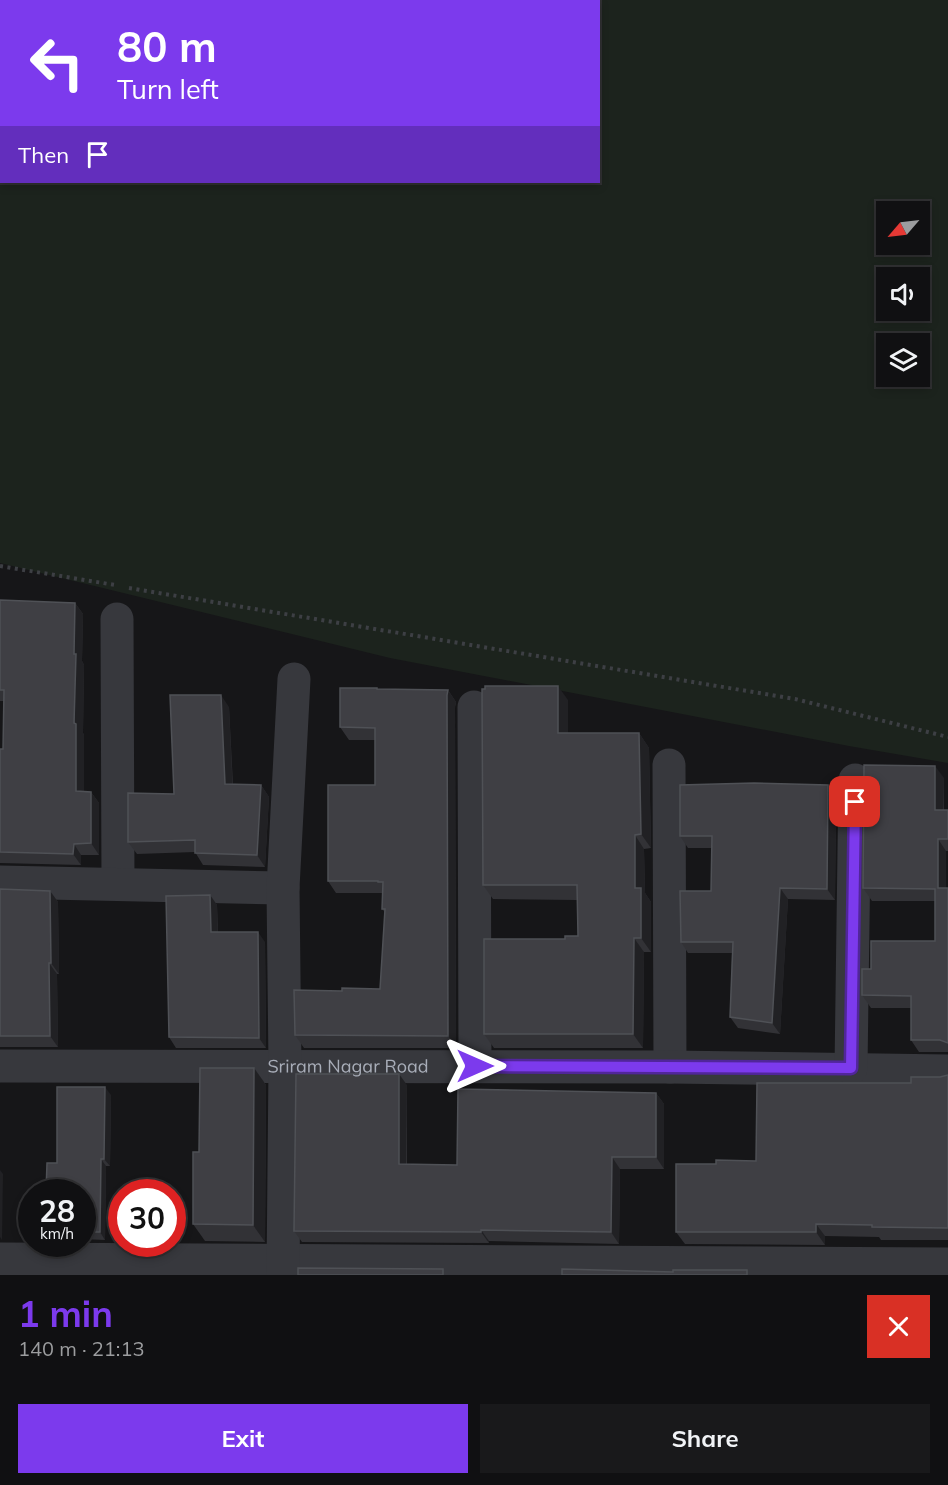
<!DOCTYPE html>
<html lang="en">
<head>
<meta charset="utf-8">
<style>
	:root { --surface:#101012; --page:#19191b; --text:#f1f3f6; --muted:#9c9d9f; --line:#303032; --accent:#7c3aed }
	body { margin:0; font-family:Mulish,sans-serif; background:var(--page); color:var(--text); height:100vh; display:flex; flex-direction:column; font-size:22px; white-space:nowrap }
	* { box-sizing:border-box; margin:0 }
	p { font-size:20px; color:var(--muted) }
	.icon { flex:none; width:33px; height:33px; fill:none; stroke:currentColor; stroke-width:2; stroke-linecap:round; stroke-linejoin:round }
	.map { position:relative; height:1275px; overflow:hidden }
	.side { display:flex; flex-direction:column; background:var(--surface); flex:1 }
	.side>* { flex:none }
	.guide { position:absolute; left:0px; top:0px; width:600px; height:183px; box-shadow:0 3px 9px #0003,0 0 0 2px var(--line); background:#7c3aed; color:#fff; overflow:hidden }
	.needle { width:39px; rotate:242deg }
	.buttons { position:absolute; left:876px; top:201px; display:grid; gap:12px }
	.buttons a { display:grid; place-items:center; width:54px; height:54px; border-radius:0px; background:var(--surface); box-shadow:0 3px 9px #0003,0 0 0 2px var(--line); font-size:30px }
	.speed { position:absolute; left:18px; top:1179px; display:flex; gap:12px; font-size:30px; font-weight:700; text-align:center }
	.speed>* { display:grid; place-content:center; width:78px; height:78px; border-radius:50%; background:var(--surface); box-shadow:0 3px 9px #0003,0 0 0 2px var(--line); line-height:1 }
	.speed small { font-size:15px; font-weight:400 }
	.speed .limit { border:9px solid #d22; background:#fff; color:#111 }
	.pin { position:absolute; display:grid; place-items:center; width:51px; height:51px; color:#fff; margin:-26px; border-radius:12px; box-shadow:0 3px 9px #0006 }
	.me { position:absolute; width:66px; margin:-33px; rotate:90deg; stroke-linejoin:round; filter:drop-shadow(0 0 4px #0008) }
	.turn { display:flex; align-items:center; gap:21px; height:126px; padding:0 18px; font-size:27px }
	.turn .icon { width:78px; height:78px; stroke-width:2.5 }
	.turn b { display:block; font-size:42px; line-height:51px }
	.then { display:flex; align-items:center; height:57px; padding:0 18px; background:#0003; gap:12px; font-size:22px }
	.round { display:grid; place-items:center; flex:none; width:63px; height:63px; border-radius:0px; background:var(--page) }
	.headline { display:flex; align-items:center; justify-content:space-between; height:102px; padding:0 18px }
	h1 { font-size:36px; font-weight:700; line-height:45px; color:var(--accent) }
	.button { display:flex; gap:12px; margin-top:auto; padding:12px 18px }
	.button a { flex:1; height:69px; border-radius:0px; background:var(--accent); color:#fff; font-size:24px; font-weight:700; line-height:69px; text-align:center }
	.button a+a { background:var(--page); color:var(--text) }
	.map>svg:first-child { display:block }
	.green { fill:#1c231d; fill-rule:evenodd }
	.lines { fill:none; stroke-linecap:round; stroke-linejoin:round }
	.path { stroke:#3d3f44; stroke-width:4; stroke-dasharray:3 4.5; stroke-linecap:butt }
	.street { stroke:#37383d; stroke-width:33 }
	.wall { fill:#323236 }
	.shaded-wall { fill:#212124 }
	.building { fill:#3f3f44; stroke:#4f5156; stroke-width:1.5 }
	.route-casing { stroke:#51269a; stroke-width:15 }
	.route { stroke:#7c3aed; stroke-width:10 }
	.labels { text-anchor:middle; stroke-width:6; stroke-linejoin:round; paint-order:stroke }
	.street-label { font-size:18px; fill:#a8adb8; stroke:#111113 }
</style>
</head>
<body>
<div class="map">
<svg width="948" height="1275" viewBox="0 0 948 1275">
	<rect width="100%" height="100%" fill="#161618"/>
	<!-- green -->
	<path class="green" d="M0,0h948v763l-99,-17 -459,-88 -390,-95zM2,2h596v180h-596zM886,212h34v32h-34zM886,278h34v32h-34zM886,344h34v32h-34z"/>
	<g class="lines">
		<!-- path -->
		<g class="path">
			<polyline points="0,566 115,585"/>
			<polyline points="129,588 795,699 948,737"/>
		</g>
		<!-- street -->
		<g class="street">
			<polyline points="117,619 118,883"/>
			<polyline points="474,707 475,1066"/>
			<polyline points="669,765 670,1067"/>
			<polyline points="0,882 283,888"/>
			<path id="s1" d="M0,1066l670,1 278,4"/>
			<polyline points="851,1068 855,780"/>
			<polyline points="0,1259 948,1264"/>
			<polyline points="283,1275 285,1065 283,888 294,679"/>
		</g>
	</g>
	<!-- wall -->
	<g class="wall">
		<polygon points="0,600 75,603 83,614 82,661 84,665 83,733 84,735 84,791 91,792 99,803 99,855 81,855 81,865 0,863 0,749 3,749 4,701 0,701"/>
		<polygon points="378,689 448,690 456,702 455,707 456,1048 304,1048 295,1035 342,991 380,989 385,912 382,909 383,893 336,893 328,881 375,785 375,740 349,740 340,727"/>
		<polygon points="568,700 568,733 639,733 649,748 651,848 644,849 645,893 651,902 651,952 644,952 643,1048 494,1048 484,1034 565,939 578,936 577,900 493,899 483,885"/>
		<polygon points="229,707 233,785 261,785 269,797 265,867 203,865 195,852 137,854 128,842 174,794"/>
		<polygon points="944,778 944,810 948,810 948,851 946,851 946,888 948,888 948,1052 919,1052 911,1040 911,1008 871,1008 862,995 871,969 935,941 935,901 872,901 863,888"/>
		<polygon points="828,785 836,796 835,900 788,899 780,1034 738,1028 730,1017 732,953 688,953 681,942 711,891 712,848 688,848 680,836"/>
		<polygon points="0,889 50,891 58,902 59,974 57,974 58,1047 0,1047"/>
		<polygon points="210,895 217,905 218,932 265,942 266,1048 176,1048 169,1037"/>
		<polygon points="254,1068 266,1085 265,1242 205,1241 193,1224 199,1152"/>
		<polygon points="948,1075 948,1240 881,1240 879,1237 825,1236 825,1245 685,1244 676,1232 716,1164 756,1161 911,1083"/>
		<polygon points="407,1085 407,1164 457,1165 656,1093 664,1104 664,1169 620,1169 619,1244 489,1241 489,1243 302,1242 294,1231"/>
		<polygon points="111,1095 110,1166 106,1166 105,1240 82,1239 82,1192 57,1163"/>
	</g>
	<!-- shaded-wall -->
	<g class="shaded-wall">
		<polygon points="75,603 83,614 82,661 84,665 83,733 84,735 84,802 76,791 74,654"/>
		<polygon points="558,686 568,700 568,747 558,733"/>
		<polygon points="448,690 456,702 455,707 456,1048 448,1036 447,695"/>
		<polygon points="221,695 229,707 233,796 225,784"/>
		<polygon points="639,733 649,748 651,848 641,834"/>
		<polygon points="935,766 944,778 943,822 935,810"/>
		<polygon points="261,785 269,797 265,867 257,855"/>
		<polygon points="828,785 836,796 835,900 827,889"/>
		<polygon points="91,792 99,803 99,855 91,843"/>
		<polygon points="635,835 644,849 645,893 651,902 651,952 641,938 635,888"/>
		<polygon points="938,839 946,851 946,900 938,888"/>
		<polygon points="74,844 81,855 81,865 73,854"/>
		<polygon points="780,888 788,899 780,1034 772,1023"/>
		<polygon points="50,891 58,902 59,974 51,963"/>
		<polygon points="210,895 217,905 218,943 211,932"/>
		<polygon points="258,932 265,942 266,1048 259,1038"/>
		<polygon points="634,938 644,952 643,1048 633,1034"/>
		<polygon points="49,963 57,974 58,1047 50,1036"/>
		<polygon points="254,1068 266,1085 265,1242 253,1225"/>
		<polygon points="399,1074 407,1085 406,1176 399,1164"/>
		<polygon points="105,1087 111,1095 110,1166 104,1159"/>
		<polygon points="656,1093 664,1104 664,1169 656,1157"/>
		<polygon points="612,1157 620,1169 619,1244 611,1232"/>
		<polygon points="101,1159 106,1166 105,1240 100,1232"/>
		<polygon points="0,1170 3,1174 2,1240 0,1237"/>
		<polygon points="816,1224 825,1236 825,1245 816,1232"/>
		<polygon points="481,1230 489,1241 489,1243 481,1232"/>
	</g>
	<!-- building -->
	<g class="building">
		<polygon points="0,600 75,603 74,654 76,654 74,723 76,724 76,791 91,792 91,843 74,844 73,854 0,852 0,749 3,749 4,690 0,690"/>
		<polygon points="485,686 558,686 558,733 639,733 641,834 635,835 635,888 641,888 641,938 634,938 633,1034 484,1034 484,939 565,939 565,936 578,936 577,885 483,885 482,689 485,689"/>
		<polygon points="340,688 377,688 377,689 448,690 447,695 448,1036 295,1035 294,990 342,991 342,988 380,989 385,909 382,909 383,882 378,882 378,881 328,881 328,785 375,785 375,728 340,727"/>
		<polygon points="170,695 221,695 225,784 261,785 257,855 195,853 195,840 128,842 128,793 174,794"/>
		<polygon points="864,765 935,766 935,810 948,810 948,839 938,839 938,888 948,888 948,1043 940,1040 911,1040 911,996 862,995 862,969 871,969 871,941 935,941 935,889 863,888"/>
		<polygon points="754,783 828,785 827,889 780,888 772,1023 730,1017 733,942 681,942 680,891 711,891 712,836 680,836 680,785"/>
		<polygon points="0,889 50,891 51,963 49,963 50,1036 0,1036"/>
		<polygon points="210,895 211,932 258,932 259,1038 169,1037 166,896"/>
		<polygon points="200,1068 254,1068 253,1225 193,1224 193,1152 199,1152"/>
		<polygon points="296,1074 399,1074 399,1164 457,1165 458,1089 656,1093 656,1157 612,1157 611,1232 481,1230 481,1232 294,1231"/>
		<polygon points="948,1075 948,1228 872,1227 872,1225 816,1224 816,1232 676,1232 676,1164 716,1164 716,1160 756,1161 757,1083 911,1083 911,1077 940,1077"/>
		<polygon points="57,1087 105,1087 104,1159 101,1159 100,1232 82,1232 82,1192 46,1192 47,1163 57,1163"/>
		<polygon points="298,1268 443,1269 443,1275 298,1275"/>
		<polygon points="562,1269 673,1272 673,1270 747,1270 747,1275 562,1275"/>
	</g>
	<g class="lines">
		<!-- route casing -->
		<g class="route-casing">
			<polyline id="route" points="475,1066 851,1068 855,802"/>
		</g>
		<!-- route -->
		<use href="#route" class="route"/>
	</g>
	<g class="labels">
		<!-- street labels -->
		<g class="street-label">
			<text dy="6" stroke="none"><textPath href="#s1" startOffset="348">Sriram Nagar Road</textPath></text>
		</g>
	</g>
</svg>
<div class="buttons">
<a><svg class="needle" viewBox="-14 -14 28 28"><path d="M0-13l5 13h-10z" fill="#e53935"/><path d="M0 13l5-13h-10z" fill="#9c9d9f"/></svg></a>
<a><svg class="icon" aria-label="sound" viewBox="0 0 24 24"><path d="M4 9h4l5-4v14l-5-4H4zM17 9q2 3 0 6"/></svg></a>
<a><svg class="icon" aria-label="layers" viewBox="0 0 24 24"><path d="M12 4l9 5-9 5-9-5zM3 14l9 5 9-5"/></svg></a>
</div>
<div class="speed"><div>28<small>km/h</small></div><div class="limit">30</div></div>
<div class="pin" style="left:855px;top:802px;background:#d93025"><svg class="icon" aria-label="arrive" viewBox="0 0 24 24"><path d="M6 21V4h12l-3 4 3 4H6"/></svg></div>
<svg class="me" style="left:475px;top:1066px" viewBox="-20 -20 40 40"><path d="M0-17L14 15 0 8-14 15z" fill="#7c3aed" stroke="#fff" stroke-width="4"/></svg>
<div class="guide">
<div class="turn"><svg class="icon" aria-label="left" viewBox="0 0 24 24"><path d="M17 20v-9H6M10 6l-5 5 5 5"/></svg><div><b>80 m</b>Turn left</div></div>
<div class="then">Then<svg class="icon" aria-label="arrive" viewBox="0 0 24 24"><path d="M6 21V4h12l-3 4 3 4H6"/></svg></div>
</div>
</div>
<section class="side">
<div class="headline"><div><h1>1 min</h1><p>140 m · 21:13</p></div><a class="round" style="background:#d93025;color:#fff"><svg class="icon" aria-label="close" viewBox="0 0 24 24"><path d="M6 6l12 12M18 6L6 18"/></svg></a></div>
<div class="button"><a>Exit</a><a>Share</a></div>
</section>
</body>
</html>
